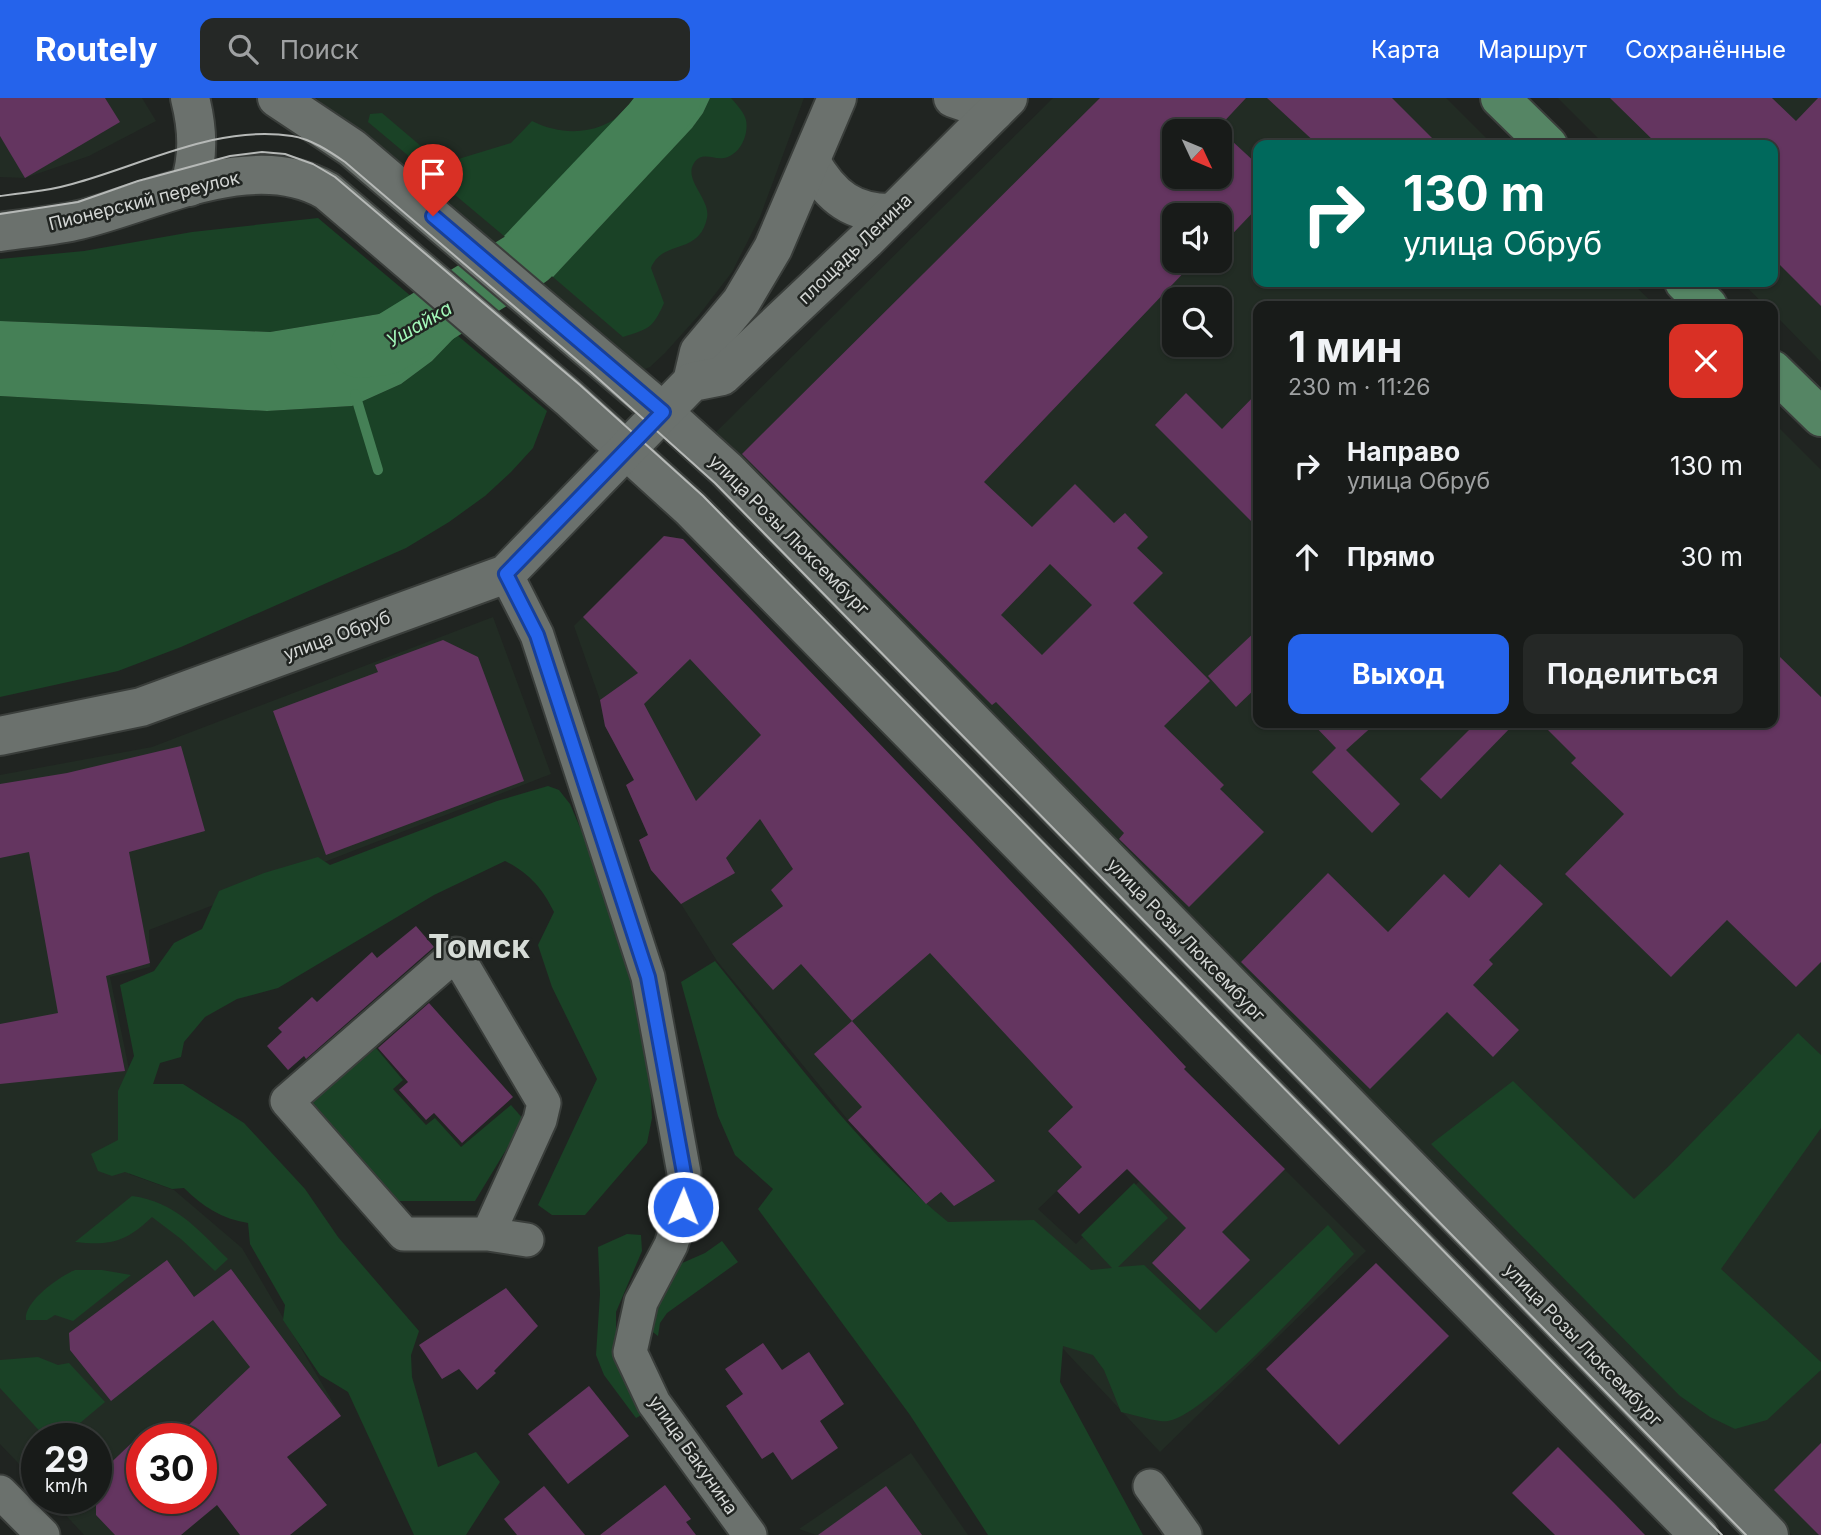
<!DOCTYPE html>
<html lang="ru">
<head>
<meta charset="utf-8">
<style>
	:root { --surface:#181b19; --page:#252826; --text:#f1f3f6; --muted:#9fa1a2; --line:#363938; --accent:#2563eb }
	body { margin:0; font-family:Inter,sans-serif; background:var(--page); color:var(--text); height:100vh; display:flex; flex-direction:column; font-size:26px; white-space:nowrap }
	* { box-sizing:border-box; margin:0 }
	p { font-size:23px; color:var(--muted) }
	.icon { flex:none; width:38px; height:38px; fill:none; stroke:currentColor; stroke-width:2; stroke-linecap:round; stroke-linejoin:round }
	.map { position:relative; flex:1; overflow:hidden }
	.sheet { position:absolute; left:1253px; top:203px; width:525px; height:427px; display:flex; flex-direction:column; background:var(--surface); border-radius:14px; box-shadow:0 2px 5px #0004,0 0 0 2px var(--line) }
	.sheet>* { flex:none }
	.guide { position:absolute; left:1253px; top:42px; width:525px; height:147px; border-radius:14px; box-shadow:0 2px 5px #0004,0 0 0 2px var(--line); background:#00695c; color:#fff; overflow:hidden }
	.needle { width:46px; rotate:134deg }
	.fabs { position:absolute; left:1162px; top:21px; display:grid; gap:14px }
	.fabs a { display:grid; place-items:center; width:70px; height:70px; border-radius:14px; background:var(--surface); box-shadow:0 2px 5px #0004,0 0 0 2px var(--line); font-size:35px }
	.speed { position:absolute; left:21px; top:1325px; display:flex; gap:14px; font-size:35px; font-weight:700; text-align:center }
	.speed>* { display:grid; place-content:center; width:91px; height:91px; border-radius:50%; background:var(--surface); box-shadow:0 2px 5px #0004,0 0 0 2px var(--line); line-height:1 }
	.speed small { font-size:18px; font-weight:400 }
	.speed .limit { border:10px solid #d22; background:#fff; color:#111 }
	.pin { position:absolute; display:grid; place-items:center; width:60px; height:60px; color:#fff; margin:-72px -30px; border-radius:50% 50% 50% 0; rotate:-45deg; box-shadow:0 0 7px #0007 }
	.pin .icon { rotate:45deg }
	.me { position:absolute; width:77px; margin:-38px; rotate:1deg; stroke-linejoin:round; filter:drop-shadow(0 0 5px #0008) }
	.turn { display:flex; align-items:center; gap:24px; height:147px; padding:0 35px; font-size:32px }
	.turn .icon { width:91px; height:91px; stroke-width:2.5 }
	.turn b { display:block; font-size:49px; line-height:60px }
	.round { display:grid; place-items:center; flex:none; width:74px; height:74px; border-radius:14px; background:var(--page) }
	.head { display:flex; align-items:center; justify-content:space-between; height:119px; padding:0 35px }
	h1 { font-size:42px; font-weight:700; line-height:52px }
	.cta { display:flex; gap:14px; margin-top:auto; padding:14px 35px }
	.cta a { flex:1; height:80px; border-radius:14px; background:var(--accent); color:#fff; font-size:28px; font-weight:700; line-height:80px; text-align:center }
	.cta a+a { background:var(--page); color:var(--text) }
	ul { padding:0; list-style:none }
	li { display:flex; align-items:center; gap:21px; height:91px; padding:0 35px }
	li div { flex:1 }
	li b { display:block; font-size:26px }
	li em { font-style:normal }
	header { display:flex; align-items:center; gap:42px; box-sizing:border-box; height:98px; padding:0 35px; background:var(--accent); color:#fff }
	header strong { font-size:33px }
	nav { display:flex; gap:38px; margin-inline-start:auto; font-size:24px }
	.search { width:490px; height:63px; background:var(--page); display:flex; align-items:center; gap:18px; box-sizing:border-box; padding:0 24px; border-radius:14px; color:var(--muted); font-size:26px }
	.map>svg:first-child { display:block }
	.built { fill:#222c24; fill-rule:evenodd }
	.green { fill:#1a4226 }
	.water { fill:#458056 }
	.lines { fill:none; stroke-linecap:round; stroke-linejoin:round }
	.stream { stroke:#458056; stroke-width:10 }
	.river { stroke:#458056; stroke-width:60 }
	.building { fill:#643560; fill-rule:evenodd }
	.street-casing { stroke:#3a3e3b; stroke-width:37 }
	.secondary-casing { stroke:#3a3e3b; stroke-width:42 }
	.primary-casing { stroke:#3a3e3b; stroke-width:42 }
	.street { stroke:#6b716d; stroke-width:33 }
	.secondary { stroke:#6b716d; stroke-width:38 }
	.primary { stroke:#558564; stroke-width:38 }
	.tram { stroke:#b6b9b7; stroke-width:2 }
	.route-casing { stroke:#184099; stroke-width:18 }
	.route { stroke:#2563eb; stroke-width:12 }
	.labels { text-anchor:middle; stroke-width:5; stroke-linejoin:round; paint-order:stroke }
	.street-label { font-size:18px; fill:#d4d7d5; stroke:#202421 }
	.water-label { font-size:19px; font-style:italic; fill:#a3f8b9; stroke:#202421 }
	.town-label { font-size:32px; font-weight:bold; fill:#d6dcd7; stroke:#202421 }
</style>
</head>
<body>
<header>
<strong>Routely</strong>
<div class="search"><svg class="icon" aria-label="search" viewBox="0 0 24 24"><circle cx="10" cy="10" r="6"/><path d="M15 15l6 6"/></svg>Поиск</div>
<nav><a>Карта</a><a>Маршрут</a><a>Сохранённые</a></nav>
</header>
<div class="map">
<svg width="1821" height="1437" viewBox="0 0 1821 1437">
	<rect width="100%" height="100%" fill="#202421"/>
	<!-- built -->
	<g class="built">
		<polygon points="0,0 142,0 156,23 89,58 25,80 0,79"/>
		<polygon points="316,0 804,0 760,119 732,174 699,217 665,255 650,269 643,272"/>
		<path d="M1053,0h393l47,47h-235v137h373l25,24h-398v417h515v-301l48,48v1065h-29l-1075,-1087 -4,-6 2,-9zM1174,33h46v46h-46zM1174,117h46v46h-46zM1174,201h46v46h-46z"/>
		<polygon points="1558,0 1821,0 1821,264 1773,215 1773,208 1766,208 1741,184 1773,184 1773,47 1605,47"/>
		<polygon points="664,438 683,441 1152,933 1048,1033 1082,1069 1038,1111 1076,1146 1218,1005 1366,1153 1160,1354 848,1022 717,863 681,806 651,772 639,742 648,737 626,687 634,681 605,628 600,602 574,528"/>
		<path d="M493,519l58,157 -402,156 1,37 -40,10 20,97 -1,100 45,16 68,58 99,168 -33,25 -4,-6 -123,100h-97l-34,-37h46v-60h-59v45l-37,-39v-669l152,-28zM142,1340h59v60h-59z"/>
		<polygon points="911,1355 968,1437 816,1437 799,1431"/>
	</g>
	<!-- green -->
	<g class="green">
		<path d="M710,0h21c5,6 13,14 15,22 3,15 -6,35 -22,38 -11,2 -22,-7 -30,5 -11,17 17,36 13,55 -8,38 -45,21 -56,50l13,35c-11,25 -15,26 -41,34l-70,-60 139,-149 11,-15z"/>
		<path d="M627,11l-123,127 -136,-114 2,-8 12,-1 60,51 69,-21 21,-22c32,16 69,14 95,-12z"/>
		<polygon points="318,120 412,199 385,215 270,234 0,223 0,161 84,153 192,134"/>
		<polygon points="457,237 547,313 533,350 511,374 485,398 449,424 406,450 181,549 118,573 0,599 0,298 267,313 352,308 401,286 432,263"/>
		<path d="M548,688l11,4 11,14 18,42 42,129 19,87 3,56 -5,25 -62,72h-33l-14,-10 59,-126 -45,-92 -14,-42 16,-33c-12,-24 -24,-38 -49,-51l-71,34 -156,93 -41,11 -32,18 -21,25 -3,15 -21,6 -7,21h30l61,39 61,66 33,48 81,94 -8,24 1,22 26,90 38,-15 24,30 -34,53h-52l-66,-143 -28,-17 -37,-55 2,-15 -35,-61 -2,-21c-26,-4 -46,-17 -64,-35l-12,1 -47,-17 -13,4 -14,-5 -7,-17 27,-14v-49l16,-35 -14,-71 34,-14 20,-28 28,-14 17,-38 45,-18 54,-16 12,8 167,-64z"/>
		<path d="M715,863c74,91 143,186 233,261l86,-2 57,50 21,-2 -31,-33 53,-52 34,35 -50,49 26,-2 72,68 112,-108 26,29c-33,33 -147,161 -186,167 -10,2 -36,-7 -47,-9l-17,-42 -11,-15 -30,-9 -3,36 83,153h-155l-78,-120 -152,-206 15,-20 -38,-34 -17,-39 -37,-134z"/>
		<polygon points="1798,935 1821,957 1821,1030 1721,1171 1821,1264 1821,1272 1767,1322 1735,1331 1710,1319 1680,1298 1431,1046 1513,983 1634,1101 1670,1067"/>
		<polygon points="376,950 403,982 393,991 426,1027 435,1020 461,1049 511,1007 524,1022 475,1103 394,1103 351,1055 311,1005"/>
		<path d="M132,1098c44,6 65,33 96,63l-13,12 -34,-32 -29,-22c-26,25 -42,29 -77,25z"/>
		<polygon points="627,1136 641,1137 642,1153 616,1214 616,1243 649,1313 636,1320 604,1277 596,1257 600,1196 598,1149"/>
		<polygon points="722,1143 738,1164 667,1215 660,1225 658,1238 645,1228 666,1178 680,1166 705,1155"/>
		<path d="M75,1172h27l29,5 -58,46 -18,-6 -8,5h-21c-3,-18 34,-44 49,-50z"/>
		<polygon points="38,1259 58,1267 69,1265 105,1304 62,1340 46,1340 0,1290 0,1262"/>
	</g>
	<!-- water -->
	<g class="water">
		<polygon points="635,0 710,0 703,15 692,30 553,179 504,138"/>
		<polygon points="412,199 457,237 432,263 401,286 352,308 267,313 0,298 0,223 270,234 385,215"/>
	</g>
	<g class="lines">
		<!-- stream -->
		<polyline class="stream" points="355,296 378,372"/>
		<!-- river -->
		<polyline class="river" points="360,250 386,247 529,159 652,26 671,0"/>
	</g>
	<!-- building -->
	<g class="building">
		<polygon points="0,0 105,0 120,24 25,80 0,38"/>
		<path d="M1100,0h146l-28,30 40,37v42l-38,40v-32h-46v46h33l-10,11 -6,-7 -207,217 48,45 43,-43 39,39 11,-10 23,24 -11,11 26,25 -30,30 77,78 -46,45 60,59 -4,4 44,43 -75,75 -70,-68 5,-6 -128,-131 -4,3 -250,-251zM1174,33h46v46h-46zM1050,466l42,41 -50,50 -41,-40z"/>
		<polygon points="1267,0 1392,0 1439,47 1318,47"/>
		<polygon points="1610,0 1772,0 1796,23 1818,0 1821,0 1821,208 1773,160 1773,47 1658,47"/>
		<polygon points="1258,294 1258,430 1155,327 1186,295 1222,331"/>
		<path d="M664,438l19,3 290,302 213,226 -2,2 101,100 -63,63 28,28 -50,50 -48,-47 34,-35 -59,-59 -48,45 -22,-23 25,-24 -34,-36 25,-24 -143,-154 -78,68 -51,-57 -28,26 -41,-46 51,-38 -12,-16 22,-21 -33,-50 -34,39 9,15 -54,31 -30,-34 -12,-30 9,-5 -22,-50 8,-5 -29,-54 -5,-26 38,-27 -55,-56zM690,561l71,76 -65,66 -52,-97z"/>
		<polygon points="1258,531 1258,588 1236,609 1208,578"/>
		<polygon points="443,542 478,559 524,683 326,757 273,613 378,574 375,567"/>
		<polygon points="1773,552 1821,599 1821,864 1796,889 1727,822 1671,879 1565,776 1624,716 1571,665 1576,660 1541,625 1773,625"/>
		<polygon points="1312,625 1376,625 1346,652 1400,706 1372,735 1312,674 1336,650"/>
		<polygon points="1476,625 1515,625 1441,701 1420,681"/>
		<polygon points="181,648 205,733 129,754 150,865 106,878 125,973 0,986 0,926 58,915 29,754 0,760 0,686 67,675"/>
		<polygon points="1500,766 1543,806 1489,862 1493,866 1473,887 1519,932 1493,959 1447,914 1370,991 1241,864 1328,775 1388,834 1444,776 1469,800"/>
		<polygon points="416,828 434,849 306,961 304,958 288,972 267,948 282,934 278,930 312,899 317,904 372,854 377,860"/>
		<polygon points="429,905 513,999 462,1045 434,1015 426,1022 399,992 408,984 378,950"/>
		<polygon points="852,923 995,1083 954,1108 941,1094 926,1106 848,1022 862,1009 814,956"/>
		<polygon points="167,1162 194,1199 231,1171 341,1318 287,1359 327,1407 290,1437 240,1437 217,1407 181,1437 115,1437 96,1417 96,1379 142,1335 142,1400 201,1400 201,1340 175,1340 250,1269 213,1222 111,1303 70,1252 69,1235"/>
		<polygon points="1376,1165 1449,1238 1339,1347 1266,1271"/>
		<polygon points="506,1190 538,1228 494,1273 496,1275 477,1292 459,1271 442,1281 419,1247"/>
		<polygon points="763,1245 782,1272 809,1254 844,1306 820,1323 838,1350 792,1382 773,1354 762,1361 726,1308 743,1296 725,1271"/>
		<polygon points="589,1288 629,1338 568,1386 528,1336"/>
		<polygon points="1821,1345 1821,1437 1819,1437 1774,1392"/>
		<polygon points="1558,1349 1614,1405 1645,1437 1555,1437 1512,1395"/>
		<polygon points="665,1387 691,1421 686,1424 696,1437 600,1437"/>
		<polygon points="544,1388 585,1437 517,1437 504,1421"/>
		<polygon points="886,1388 922,1437 818,1437"/>
	</g>
	<g class="lines">
		<!-- street casing -->
		<g class="street-casing">
			<g id="street">
				<polyline points="506,476 537,537 648,879 684,1075 683,1109 671,1147 641,1204 630,1254 654,1305 750,1437"/>
				<polyline points="488,1136 540,1022 544,1005 456,856 287,1003 404,1136 488,1136 527,1142"/>
				<polyline points="1150,1388 1185,1437"/>
				<polyline points="0,1394 43,1437"/>
			</g>
		</g>
		<!-- secondary casing -->
		<g class="secondary-casing">
			<g id="secondary">
				<polyline points="277,0 352,50 663,314 727,372 1769,1437"/>
				<polyline points="953,0 994,14"/>
				<path d="M811,64c20,35 42,52 82,51"/>
				<path d="M189,89c10,-31 9,-57 1,-89"/>
				<path d="M0,134c26,-4 54,-6 79,-12 75,-18 174,-72 248,-29l242,207 121,110 1009,1027"/>
				<polyline points="692,284 699,254 741,204 773,150 837,0"/>
				<polyline points="0,638 141,609 506,476 685,291 692,284 722,278 866,142 1008,0"/>
			</g>
		</g>
		<!-- primary casing -->
		<g class="primary-casing">
			<g id="primary">
				<polyline points="1500,0 1548,47"/>
				<polyline points="1684,184 1708,208"/>
				<polyline points="1773,272 1821,319"/>
			</g>
		</g>
		<!-- street -->
		<use href="#street" class="street"/>
		<!-- secondary -->
		<use href="#secondary" class="secondary"/>
		<!-- primary -->
		<use href="#primary" class="primary"/>
		<!-- tram -->
		<g class="tram">
			<path d="M0,98c26,-3 54,-6 79,-14 70,-20 139,-57 213,-46 19,3 37,15 53,26l246,210 124,111 1031,1052"/>
			<polyline points="0,116 78,104 138,83 230,58 262,54 285,56 313,66 335,79 580,287 703,398 1722,1437"/>
		</g>
	</g>
	<g class="lines">
		<!-- route casing -->
		<g class="route-casing">
			<polyline id="route" points="433,118 663,314 506,476 537,537 648,879 684,1075 683,1109"/>
		</g>
		<!-- route -->
		<use href="#route" class="route"/>
	</g>
	<g class="labels">
		<!-- street labels -->
		<g class="street-label">
			<text transform="translate(144 103) rotate(-14)" y="6">Пионерский переулок</text>
			<text transform="translate(855 151) rotate(-44)" y="6">площадь Ленина</text>
			<text transform="translate(789 437) rotate(45)" y="6">улица Розы Люксембург</text>
			<text transform="translate(337 538) rotate(-20)" y="6">улица Обруб</text>
			<text transform="translate(1186 842) rotate(46)" y="6">улица Розы Люксембург</text>
			<text transform="translate(1583 1247) rotate(46)" y="6">улица Розы Люксембург</text>
			<text transform="translate(693 1357) rotate(55)" y="6">улица Бакунина</text>
		</g>
		<!-- water labels -->
		<g class="water-label">
			<text transform="translate(419 226) rotate(-30)" y="7">Ушайка</text>
		</g>
		<!-- town labels -->
		<g class="town-label">
			<text x="479" y="860">Томск</text>
		</g>
	</g>
</svg>
<div class="fabs">
<a><svg class="needle" viewBox="-14 -14 28 28"><path d="M0-13l5 13h-10z" fill="#e53935"/><path d="M0 13l5-13h-10z" fill="#9fa1a2"/></svg></a>
<a><svg class="icon" aria-label="sound" viewBox="0 0 24 24"><path d="M4 9h4l5-4v14l-5-4H4zM17 9q2 3 0 6"/></svg></a>
<a><svg class="icon" aria-label="search" viewBox="0 0 24 24"><circle cx="10" cy="10" r="6"/><path d="M15 15l6 6"/></svg></a>
</div>
<div class="speed"><div>29<small>km/h</small></div><div class="limit">30</div></div>
<div class="pin" style="left:433px;top:118px;background:#d93025"><svg class="icon" aria-label="arrive" viewBox="0 0 24 24"><path d="M6 21V4h12l-3 4 3 4H6"/></svg></div>
<svg class="me" style="left:683px;top:1109px" viewBox="-20 -20 40 40"><circle r="17" fill="#2563eb" stroke="#fff" stroke-width="3"/><path d="M0-11L8 9 0 5-8 9z" fill="#fff"/></svg>
<div class="guide">
<div class="turn"><svg class="icon" aria-label="right" viewBox="0 0 24 24"><path d="M7 20v-9h11M14 6l5 5-5 5"/></svg><div><b>130 m</b>улица Обруб</div></div>
</div>
<section class="sheet">
<div class="head"><div><h1>1 мин</h1><p>230 m · 11:26</p></div><a class="round" style="background:#d93025;color:#fff"><svg class="icon" aria-label="close" viewBox="0 0 24 24"><path d="M6 6l12 12M18 6L6 18"/></svg></a></div>
<ul>
<li><svg class="icon" aria-label="right" viewBox="0 0 24 24"><path d="M7 20v-9h11M14 6l5 5-5 5"/></svg><div><b>Направо</b><p>улица Обруб</p></div><em>130 m</em></li>
<li><svg class="icon" aria-label="ahead" viewBox="0 0 24 24"><path d="M12 20V5M6 11l6-6 6 6"/></svg><div><b>Прямо</b></div><em>30 m</em></li>
</ul>
<div class="cta"><a>Выход</a><a>Поделиться</a></div>
</section>
</div>
</body>
</html>
